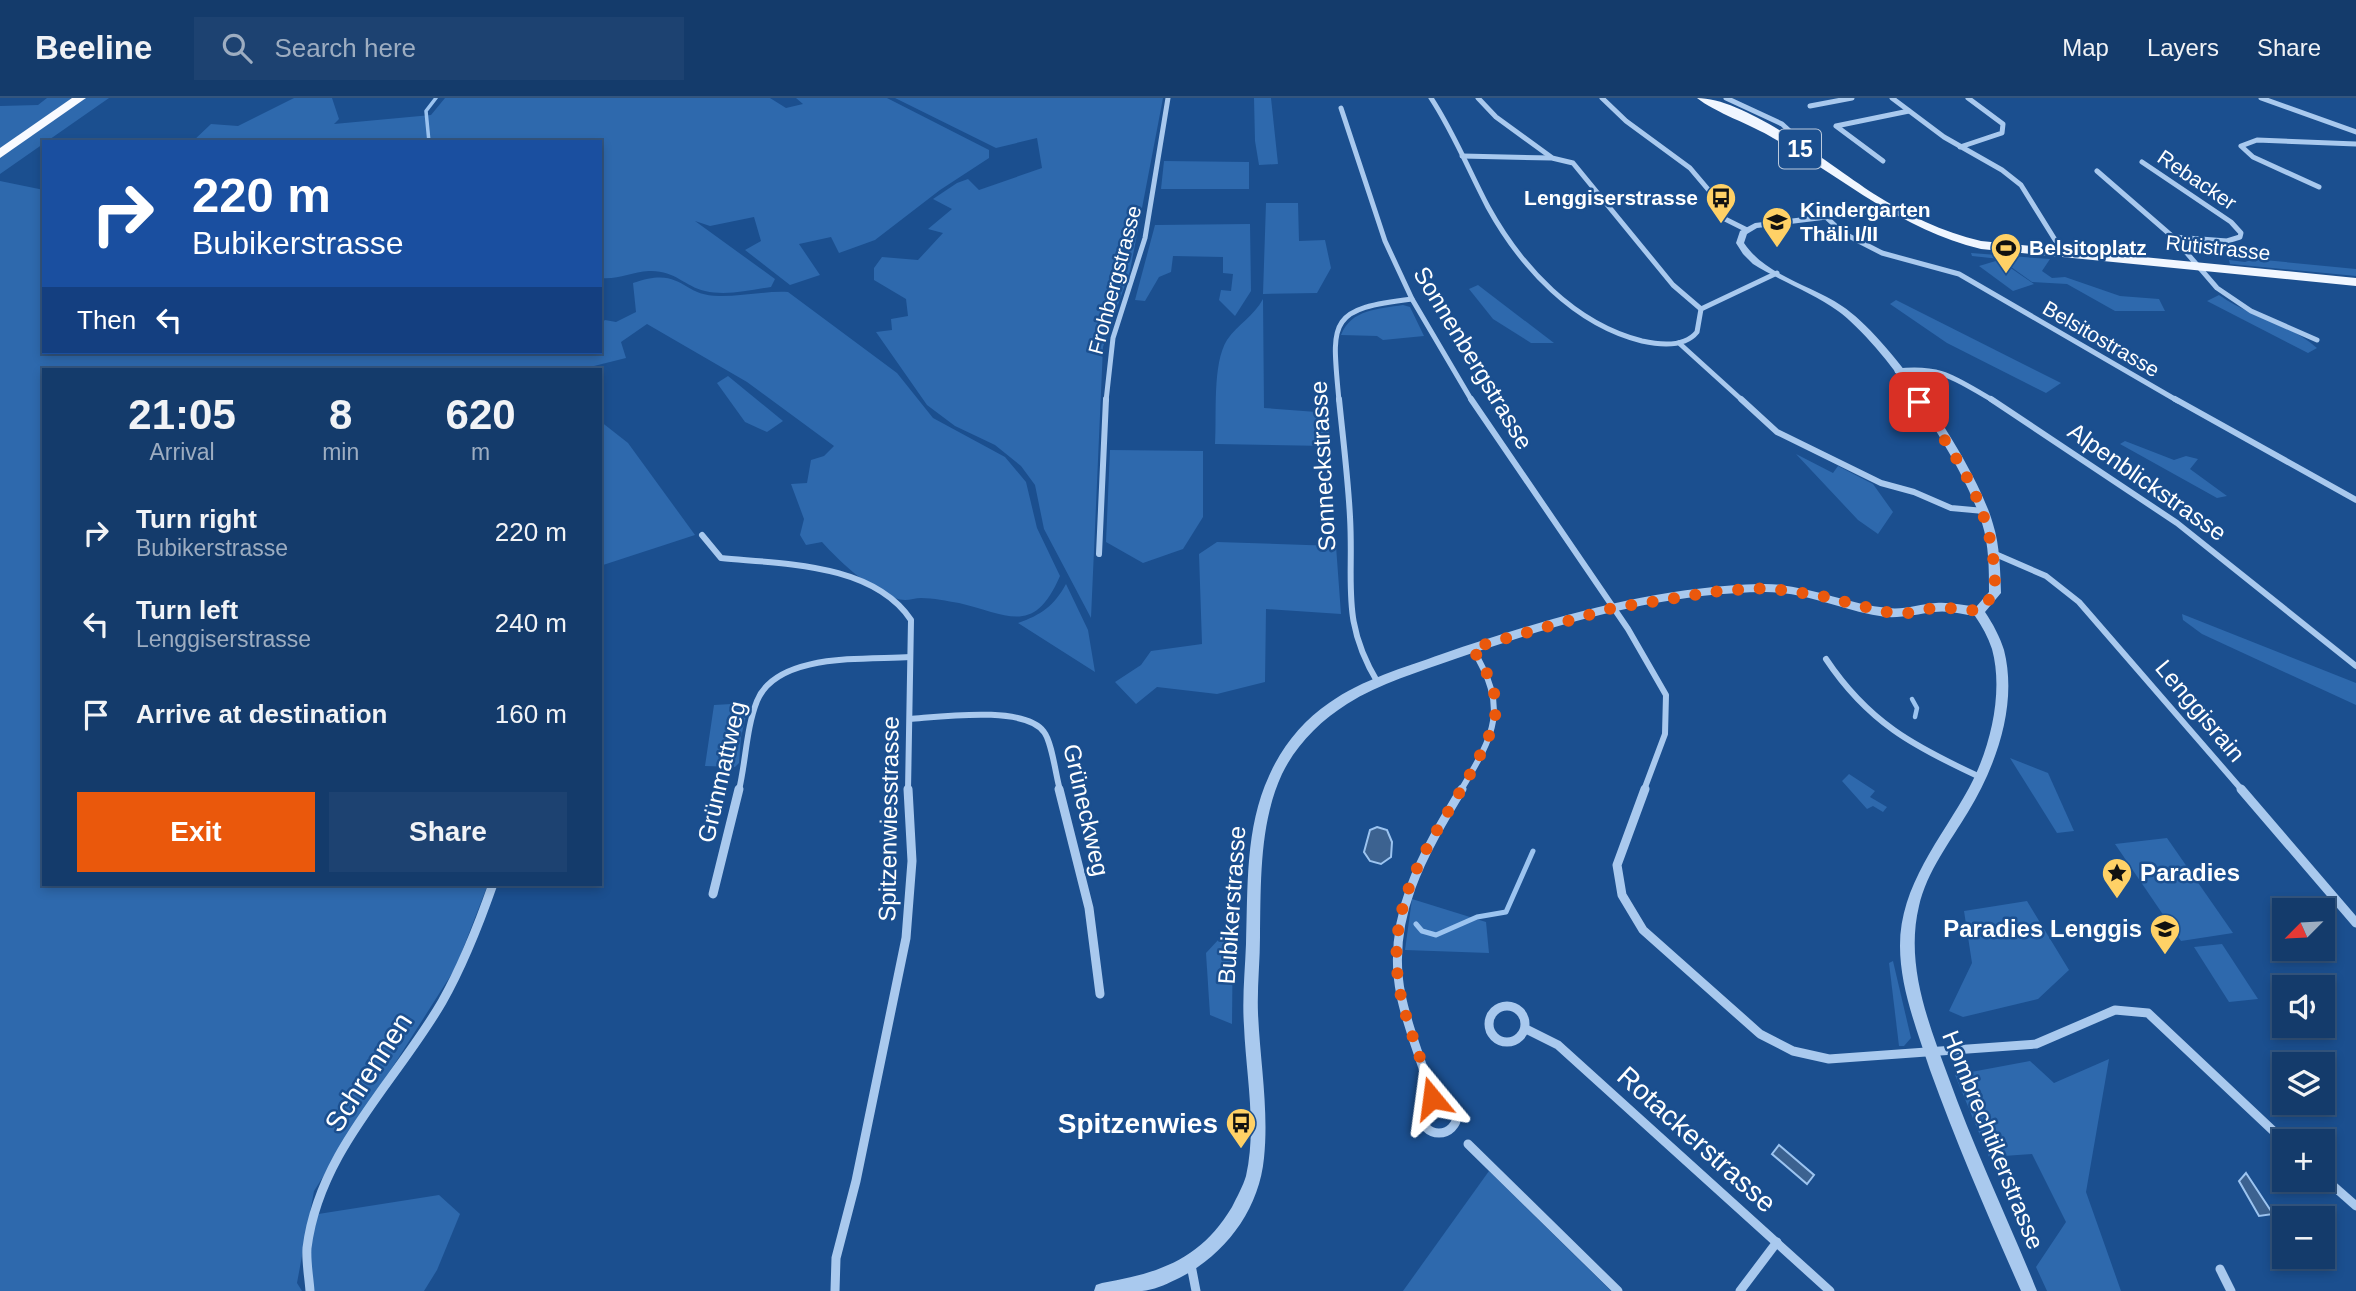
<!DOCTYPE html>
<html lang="en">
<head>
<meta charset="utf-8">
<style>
	:root { --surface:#143b6b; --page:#1d4271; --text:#f1f3f6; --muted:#9dadc1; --line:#33557e; --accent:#ea580c }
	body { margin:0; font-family:Helvetica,sans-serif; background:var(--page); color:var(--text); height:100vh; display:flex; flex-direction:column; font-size:26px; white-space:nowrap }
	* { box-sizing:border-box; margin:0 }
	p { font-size:23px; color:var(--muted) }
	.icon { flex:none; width:38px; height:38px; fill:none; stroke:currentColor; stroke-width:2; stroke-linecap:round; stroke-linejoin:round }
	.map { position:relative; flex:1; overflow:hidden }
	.drawer { position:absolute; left:42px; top:270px; width:560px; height:518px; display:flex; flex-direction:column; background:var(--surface); border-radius:0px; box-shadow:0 4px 10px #0003,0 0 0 2px var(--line) }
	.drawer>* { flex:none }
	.guide { position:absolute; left:42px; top:42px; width:560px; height:214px; border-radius:0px; box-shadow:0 4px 10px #0003,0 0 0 2px var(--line); background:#1a4fa0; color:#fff; overflow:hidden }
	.needle { width:46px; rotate:246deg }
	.tools { position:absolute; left:2272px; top:800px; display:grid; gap:14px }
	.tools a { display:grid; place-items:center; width:63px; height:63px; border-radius:0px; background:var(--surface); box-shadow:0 4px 10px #0003,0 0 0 2px var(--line); font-size:35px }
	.pin { position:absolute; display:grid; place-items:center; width:60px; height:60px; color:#fff; margin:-30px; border-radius:14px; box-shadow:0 4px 10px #0006 }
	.me { position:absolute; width:77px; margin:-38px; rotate:344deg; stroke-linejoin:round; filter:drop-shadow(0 0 5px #0008) }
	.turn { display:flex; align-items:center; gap:24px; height:147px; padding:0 35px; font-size:32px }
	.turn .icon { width:91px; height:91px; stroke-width:2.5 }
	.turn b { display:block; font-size:49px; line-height:60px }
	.then { display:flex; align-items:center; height:66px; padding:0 35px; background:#0003; gap:14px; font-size:26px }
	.eta { display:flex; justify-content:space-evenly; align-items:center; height:119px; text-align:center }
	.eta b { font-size:42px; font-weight:700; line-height:49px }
	.primary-button { display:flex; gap:14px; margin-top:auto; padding:14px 35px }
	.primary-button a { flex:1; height:80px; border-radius:0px; background:var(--accent); color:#fff; font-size:28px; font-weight:700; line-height:80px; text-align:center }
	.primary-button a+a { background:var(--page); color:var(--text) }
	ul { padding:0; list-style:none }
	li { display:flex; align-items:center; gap:21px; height:91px; padding:0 35px }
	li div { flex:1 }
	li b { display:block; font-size:26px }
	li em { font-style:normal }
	header { display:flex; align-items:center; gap:42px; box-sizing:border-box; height:98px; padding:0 35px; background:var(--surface); border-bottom:2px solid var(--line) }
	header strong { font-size:33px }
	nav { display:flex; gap:38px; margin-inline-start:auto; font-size:24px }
	.search { width:490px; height:63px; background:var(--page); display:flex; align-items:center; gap:18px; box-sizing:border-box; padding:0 24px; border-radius:0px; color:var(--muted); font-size:26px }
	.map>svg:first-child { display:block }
	.green { fill:#2e69ad }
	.water { fill:#3c6290; stroke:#9cc4f0; stroke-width:2 }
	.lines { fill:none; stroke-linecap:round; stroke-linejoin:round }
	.stream-far2 { stroke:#9cc4f0; stroke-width:3.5 }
	.stream-far1 { stroke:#9cc4f0; stroke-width:4.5 }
	.stream { stroke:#9cc4f0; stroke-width:5 }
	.minor-far2 { stroke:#a9c9ee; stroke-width:5 }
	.minor-far1 { stroke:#a9c9ee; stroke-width:6 }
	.minor { stroke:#a9c9ee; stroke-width:9 }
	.tertiary { fill:#a9c9ee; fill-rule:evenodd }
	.primary { fill:#f0f6ff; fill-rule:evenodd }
	.trunk { fill:#f8faff; fill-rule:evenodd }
	.route { stroke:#ea580c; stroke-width:12; stroke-dasharray:0 21.6 }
	.labels { text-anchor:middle; stroke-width:5; stroke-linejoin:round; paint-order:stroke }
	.far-street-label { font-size:21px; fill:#fff; stroke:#1b4f8f }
	.far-poi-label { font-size:21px; font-weight:bold; fill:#fff; stroke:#1b4f8f; text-anchor:start }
	.shield { fill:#1b4f8f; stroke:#bbcadd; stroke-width:2 }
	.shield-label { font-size:23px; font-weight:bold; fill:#fff }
	.street-label { font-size:24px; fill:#fff; stroke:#1b4f8f }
	.poi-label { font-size:24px; font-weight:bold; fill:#fff; stroke:#1b4f8f; text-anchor:start }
	.near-street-label { font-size:28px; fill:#fff; stroke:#1b4f8f }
	.near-poi-label { font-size:28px; font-weight:bold; fill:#fff; stroke:#1b4f8f; text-anchor:end }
</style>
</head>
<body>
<header>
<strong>Beeline</strong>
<div class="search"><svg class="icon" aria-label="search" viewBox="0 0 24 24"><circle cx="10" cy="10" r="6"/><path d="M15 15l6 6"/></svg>Search here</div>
<nav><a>Map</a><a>Layers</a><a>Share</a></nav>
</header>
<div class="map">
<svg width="2356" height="1193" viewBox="0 0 2356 1193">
	<rect width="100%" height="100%" fill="#1b4f8f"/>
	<!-- green -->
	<g class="green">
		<polygon points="47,0 109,0 0,76 0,8 38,7"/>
		<path d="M294,0h38l7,21 -5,5 97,-9 14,-17h325l16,10 17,-4 -7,-6h91l102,52v8l-49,32 -65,50 -36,13 -8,-16 -32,7 21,31 -30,10 -45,-35 16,-9 -7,-24 -44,9 -15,-5 80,58 -4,8c-22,3 -44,9 -66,4 -21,-5 -30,-21 -56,-20 -18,1 -31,9 -49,7v-136h-408l19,-18 27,2z"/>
		<polygon points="895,0 1163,0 1130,173 1103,249 1091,520 1044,431 1035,387 1021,368 995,347 955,328 927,307 876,234 892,232 891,221 908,218 906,201 874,182 874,170 882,159 918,162 943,135 928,131 952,111 933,101 957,85 968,81 979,92 1042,70 1037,40 996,50"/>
		<polygon points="1254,0 1271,0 1278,66 1259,67 1255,43"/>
		<polygon points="1164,63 1249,64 1249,91 1161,91"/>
		<path d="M0,83l44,9v162h556v-28l5,-4 11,2 20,-10 -3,-29c51,-18 47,14 88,13 23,0 44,-5 67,-4l109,81 36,45 72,39 21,25 11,46 23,48c-26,60 -51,39 -101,27 -12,-2 -26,-5 -38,-5 -5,0 -11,2 -16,2 -26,-1 -66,-39 -83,-58l-16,3 -6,-10 4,-16 -13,-35 16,-1 4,-23 13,-4 10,-10 -87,-64 -100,-58 -26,18 5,16 -44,11h-538v515h444l-32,83 -142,224 -17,92 5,8h-302z"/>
		<polygon points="1266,105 1298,105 1299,143 1325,142 1331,170 1317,195 1263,196"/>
		<polygon points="1250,126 1251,193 1235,218 1219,202 1221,192 1231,193 1233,176 1223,175 1223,159 1173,158 1171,174 1159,179 1145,203 1135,202 1155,127"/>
		<polygon points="1971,155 2050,161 2042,173 2052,180 2065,179 2120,198 2159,201 2165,213 2115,213 2067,186 2032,184 2000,161 1972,158"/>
		<polygon points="2254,161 2356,171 2356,178 2230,166 2229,162 2245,164"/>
		<polygon points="1999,162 2034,186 2013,193 1979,168"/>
		<polygon points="1478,187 1554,245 1531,245 1493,221 1469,191"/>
		<path d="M2219,197c30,22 71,28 98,53l-9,5 -101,-52z"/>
		<path d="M1263,201l1,109 66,5 -2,33 -113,-2c2,-29 -3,-80 12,-104 11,-16 27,-24 36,-41z"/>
		<polygon points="1896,202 2061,285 2046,295 1947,245 1890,206"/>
		<path d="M1403,207l7,2 14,29 -41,4 -6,-4 -36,-1c10,-26 38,-26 62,-30z"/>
		<polygon points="728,278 783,323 767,334 745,324 717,285"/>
		<polygon points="600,323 628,345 695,437 600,468"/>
		<polygon points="2125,343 2174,362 2186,358 2198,361 2190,371 2227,398 2217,400 2120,346"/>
		<polygon points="1110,352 1203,353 1203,419 1183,451 1143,465 1106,444"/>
		<polygon points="1796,356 1833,375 1838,368 1873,386 1893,414 1878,436 1858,422"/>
		<polygon points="1217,444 1336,448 1341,516 1266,511 1265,584 1217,596 1157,589 1136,606 1115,584 1141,567 1151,553 1202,546 1199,456"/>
		<path d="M1066,486l22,46 7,42 -77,-49c23,-8 36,-17 48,-39z"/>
		<polygon points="2182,516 2356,585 2356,607 2202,536 2183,522"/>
		<polygon points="749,605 741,639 739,665 735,669 705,668 714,607"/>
		<polygon points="2010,660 2048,675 2074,733 2057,735"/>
		<polygon points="1849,676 1875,693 1870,699 1887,709 1883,714 1873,708 1867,711 1842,683"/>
		<polygon points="2167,740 2233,835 2181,843 2115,746"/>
		<polygon points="1412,801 1486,824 1489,855 1405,852"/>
		<polygon points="2027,803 2069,872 2038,901 1963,919 1949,913 1972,865 1964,813"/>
		<polygon points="1233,826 1232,926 1210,917 1206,855"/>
		<polygon points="2222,846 2258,901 2229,904 2194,849"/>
		<polygon points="1893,863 1911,940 1904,948 1899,948 1889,865"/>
		<polygon points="2109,961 2086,1094 2121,1193 2047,1193 2036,1169 2066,1124 2032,1056 1989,1059 1955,977 2030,963 2054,985"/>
		<polygon points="1489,1073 1611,1193 1403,1193"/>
		<polygon points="439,1097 460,1116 437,1172 424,1193 310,1193 312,1117"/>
	</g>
	<!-- water -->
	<g class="water">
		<polygon points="1377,729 1387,732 1392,744 1391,759 1381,766 1370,763 1364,754 1370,732"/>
		<polygon points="1779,1047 1814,1077 1807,1086 1772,1056"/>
		<polygon points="2246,1075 2273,1116 2259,1118 2239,1083"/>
	</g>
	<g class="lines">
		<!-- stream-far2 -->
		<polyline class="stream-far2" points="429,44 426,13 436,0"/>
		<!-- stream-far1 -->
		<polyline class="stream-far1" points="1912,601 1917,610 1915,619"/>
		<!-- stream -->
		<polyline class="stream" points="1416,826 1422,833 1436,837 1477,819 1506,814 1533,753"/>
		<!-- minor-far2 -->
		<g class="minor-far2">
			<path d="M1431,0c23,35 38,73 57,109 33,60 86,117 154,134 18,4 43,6 55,-9l4,-23 76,-36"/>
			<polyline points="1478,0 1496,19 1551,59"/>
			<polyline points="1602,0 1626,23 1690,70 1712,96 1725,121 1747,132"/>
			<polyline points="1726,0 1782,26 1807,49 1807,56"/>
			<polyline points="1892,0 1944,39 2002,72 2021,87 2062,153"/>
			<polyline points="2261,0 2356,34"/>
			<polyline points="1810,8 1852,0"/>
			<polyline points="1341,10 1385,143 1412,201 1472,303"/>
			<polyline points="1960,49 2002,35 2003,26 1968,0"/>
			<polyline points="1462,58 1552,60 1573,65 1673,187 1701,211"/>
			<polyline points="1883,63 1836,28 1909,13"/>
			<polyline points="2142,64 2231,124 2241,135 2240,139 2227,143 2174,139"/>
			<polyline points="2097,73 2173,139 2217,190 2251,213 2317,242"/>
			<polyline points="2319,89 2253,59 2241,48 2257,42 2356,46"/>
			<polyline points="1827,120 1843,135 1882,155 1959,176 2178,303"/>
			<polyline points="1679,245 1743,303"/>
			<path d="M1897,273c46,-5 58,8 97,30"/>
			<polyline points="1106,303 1113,240 1145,140 1168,0"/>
			<path d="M1339,303c-7,-79 -13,-92 73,-102"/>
		</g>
		<!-- minor-far1 -->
		<g class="minor-far1">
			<path d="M1339,301c4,40 9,79 11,118 4,68 -10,103 28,166"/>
			<polyline points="1471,301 1628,531 1666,597 1665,636 1644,692"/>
			<polyline points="1741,301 1777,334 1881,385 1914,394 1951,410 1984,413"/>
			<polyline points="1991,301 2177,425 2356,568"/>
			<polyline points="2175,301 2356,402"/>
			<path d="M702,437l19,23c61,6 152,5 190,62l-3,170"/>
			<polyline points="1993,455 2046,478 2079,504 2242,692"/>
			<polyline points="1099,456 1106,301"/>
			<path d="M1826,561c42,63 87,87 154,118"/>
			<path d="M910,621c29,-2 115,-14 134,13 8,10 12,45 16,58"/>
			<path d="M739,692c7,-29 7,-61 18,-89 20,-49 109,-41 153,-44"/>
			<path d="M1461,692c34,-57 48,-81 11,-142"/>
		</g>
		<!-- minor -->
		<g class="minor">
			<polyline points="1059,691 1089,810 1100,896"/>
			<polyline points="1645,691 1617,767 1622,797 1643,832 1760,936 1793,953 1829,961 2036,946 2115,912 2148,915 2284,1043"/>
			<polyline points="2241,691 2356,825"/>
			<polyline points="713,796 739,691"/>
			<circle cx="1507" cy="926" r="18"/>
			<polyline points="1526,931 1558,947 1830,1193"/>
			<circle cx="1439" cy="1017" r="18"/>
			<path d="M1432,1000c-9,-35 -24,-68 -31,-103 -16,-77 23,-143 61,-206"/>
			<polyline points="1468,1046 1618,1193"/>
			<polyline points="2322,1078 2356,1108"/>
			<polyline points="1191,1167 1196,1193"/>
			<polyline points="2220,1171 2231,1193"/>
			<path d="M310,1193c-1,-14 -4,-29 -3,-43 12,-97 88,-165 135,-246 21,-37 37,-78 51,-118"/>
			<polyline points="835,1193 836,1160 856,1083 906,840 912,763 908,691"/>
			<polyline points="1740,1193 1777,1144"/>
		</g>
		<!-- tertiary -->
		<path class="tertiary" d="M1893,108l3,1v4l-139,17 -10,6 -3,9c22,33 67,42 98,63 50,33 135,160 151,218 7,22 7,46 8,69l-16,19c8,12 15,25 19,38 14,55 -8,116 -36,162 -18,30 -41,59 -49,94 -14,58 9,116 29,170 26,73 60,143 89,215h-16c-32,-73 -64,-146 -91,-221 -13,-40 -30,-82 -30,-124 0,-61 41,-107 69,-158 21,-39 35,-95 23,-139 -4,-12 -10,-23 -17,-33 -13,-2 -27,-6 -41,-4 -16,2 -31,6 -48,5 -41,-5 -79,-25 -121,-25 -106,1 -211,33 -310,67 -36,13 -75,24 -108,45 -27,17 -51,41 -65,70 -23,50 -21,109 -22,163 0,25 -3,51 -2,76 2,48 11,97 6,145 -5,53 -41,100 -89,122 -10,5 -22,10 -33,11 -16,0 -33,0 -48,0l2,-6 6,-2c58,-10 99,-24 130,-76 5,-10 11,-21 14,-31 11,-49 0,-101 -2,-150 -2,-28 1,-55 2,-82 2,-57 -1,-116 23,-168 13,-30 34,-55 60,-73 34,-24 74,-35 113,-49 103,-35 209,-67 319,-70 44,-1 84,20 127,24 16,2 32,-4 48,-5 13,-1 27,2 40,4l13,-15c0,-23 0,-47 -7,-69 -18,-59 -95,-176 -144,-212 -26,-19 -58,-30 -85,-47l-10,-10 -7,-11 4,-12 15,-8z"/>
		<!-- primary -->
		<path class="primary" d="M1697,0c50,0 134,68 177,96 34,21 68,38 107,47l375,37v8l-375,-37c-83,-21 -136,-70 -208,-111 -21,-13 -59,-26 -76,-40z"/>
		<!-- trunk -->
		<polygon class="trunk" points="72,0 86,0 0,60 0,50"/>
	</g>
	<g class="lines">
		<!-- route -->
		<path class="route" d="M1432,1000c-9,-40 -29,-78 -34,-119 -13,-106 63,-166 96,-256 6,-31 -6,-49 -22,-75l141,-40 106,-17 49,-3 54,8 64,16 22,1 30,-6 41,4 16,-18c1,-80 -32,-127 -76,-191"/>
	</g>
	<!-- icons -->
	<defs>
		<g id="bus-pin" transform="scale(1.575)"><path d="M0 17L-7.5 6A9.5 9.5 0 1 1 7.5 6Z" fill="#ffd166" stroke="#1b4f8f"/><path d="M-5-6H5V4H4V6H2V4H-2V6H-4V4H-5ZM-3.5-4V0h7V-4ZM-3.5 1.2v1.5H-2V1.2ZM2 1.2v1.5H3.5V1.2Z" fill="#111"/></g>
		<g id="school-pin" transform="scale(1.575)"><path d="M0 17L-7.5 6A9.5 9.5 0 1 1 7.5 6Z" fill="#ffd166" stroke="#1b4f8f"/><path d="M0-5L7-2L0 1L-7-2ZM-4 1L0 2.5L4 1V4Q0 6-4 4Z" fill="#111"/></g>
		<g id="stadium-pin" transform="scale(1.575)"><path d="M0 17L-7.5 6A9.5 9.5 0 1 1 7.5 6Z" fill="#ffd166" stroke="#1b4f8f"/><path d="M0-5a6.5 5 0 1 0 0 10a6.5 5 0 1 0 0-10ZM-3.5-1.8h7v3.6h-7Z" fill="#111"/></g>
		<g id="sight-pin" transform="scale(1.575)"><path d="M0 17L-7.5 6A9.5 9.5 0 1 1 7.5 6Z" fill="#ffd166" stroke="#1b4f8f"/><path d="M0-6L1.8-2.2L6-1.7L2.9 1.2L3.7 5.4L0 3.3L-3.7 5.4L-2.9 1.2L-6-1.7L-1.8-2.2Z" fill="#111"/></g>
	</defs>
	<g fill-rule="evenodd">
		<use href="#bus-pin" x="1721" y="100"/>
		<use href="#school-pin" x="1777" y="124"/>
		<use href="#stadium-pin" x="2006" y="150"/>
		<use href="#sight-pin" x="2117" y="775"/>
		<use href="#school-pin" x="2165" y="831"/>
		<use href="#bus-pin" x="1241" y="1025"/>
	</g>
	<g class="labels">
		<!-- far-street labels -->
		<g class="far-street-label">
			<text transform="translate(2197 82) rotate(34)" y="7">Rebacker</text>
			<text transform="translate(2218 150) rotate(6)" y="7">Rütistrasse</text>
			<text transform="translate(1115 182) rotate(-75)" y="7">Frohbergstrasse</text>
			<text transform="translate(2101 241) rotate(30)" y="7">Belsitostrasse</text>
		</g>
		<!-- far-poi labels -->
		<g class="far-poi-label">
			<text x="1698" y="107" text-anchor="end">Lenggiserstrasse</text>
			<text x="1800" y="119">Kindergarten<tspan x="1800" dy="24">Thäli I/II</tspan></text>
			<text x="2029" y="157">Belsitoplatz</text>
		</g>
		<!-- shield labels -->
		<rect class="shield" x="1779" y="31.5" width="42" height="39" rx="5"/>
		<g class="shield-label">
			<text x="1800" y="59">15</text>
		</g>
		<!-- street labels -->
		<g class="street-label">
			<text transform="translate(1473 260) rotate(59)" y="8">Sonnenbergstrasse</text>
			<text transform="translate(1323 368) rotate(-93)" y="8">Sonneckstrasse</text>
			<text transform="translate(2147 384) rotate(35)" y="8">Alpenblickstrasse</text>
			<text transform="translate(2200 613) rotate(50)" y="8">Lenggisrain</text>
			<text transform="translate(722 674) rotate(-77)" y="8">Grünmattweg</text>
			<text transform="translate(1086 712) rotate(77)" y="8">Grüneckweg</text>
			<text transform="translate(889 721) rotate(-89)" y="8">Spitzenwiesstrasse</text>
			<text transform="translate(1232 807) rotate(-86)" y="8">Bubikerstrasse</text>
			<text transform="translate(1993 1042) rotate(68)" y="8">Hombrechtikerstrasse</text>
		</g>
		<!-- poi labels -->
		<g class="poi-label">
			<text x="2140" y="783">Paradies</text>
			<text x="2142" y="839" text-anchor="end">Paradies Lenggis</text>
		</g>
		<!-- near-street labels -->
		<g class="near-street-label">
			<text transform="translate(368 974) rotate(-57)" y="10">Schrennen</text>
			<text transform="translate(1697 1041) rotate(42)" y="10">Rotackerstrasse</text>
		</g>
		<!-- near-poi labels -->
		<g class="near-poi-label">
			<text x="1218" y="1035">Spitzenwies</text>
		</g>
	</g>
</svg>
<div class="tools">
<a><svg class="needle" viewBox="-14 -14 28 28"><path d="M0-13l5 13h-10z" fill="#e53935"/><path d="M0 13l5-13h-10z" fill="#9dadc1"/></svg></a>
<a><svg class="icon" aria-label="sound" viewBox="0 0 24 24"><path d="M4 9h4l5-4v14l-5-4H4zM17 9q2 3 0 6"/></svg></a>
<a><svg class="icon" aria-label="layers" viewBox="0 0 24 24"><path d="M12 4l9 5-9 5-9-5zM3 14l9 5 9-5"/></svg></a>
<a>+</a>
<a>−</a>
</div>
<div class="pin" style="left:1919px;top:304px;background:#d93025"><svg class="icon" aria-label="arrive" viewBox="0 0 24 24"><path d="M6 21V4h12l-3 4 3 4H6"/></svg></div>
<svg class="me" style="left:1432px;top:1000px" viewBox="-20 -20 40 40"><path d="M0-17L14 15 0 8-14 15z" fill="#ea580c" stroke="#fff" stroke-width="4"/></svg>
<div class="guide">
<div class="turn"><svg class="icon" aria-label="right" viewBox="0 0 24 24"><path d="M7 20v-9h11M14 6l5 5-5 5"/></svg><div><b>220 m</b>Bubikerstrasse</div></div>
<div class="then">Then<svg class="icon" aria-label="left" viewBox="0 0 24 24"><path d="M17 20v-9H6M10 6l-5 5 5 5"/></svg></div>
</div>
<section class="drawer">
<div class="eta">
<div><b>21:05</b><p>Arrival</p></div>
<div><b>8</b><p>min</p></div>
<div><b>620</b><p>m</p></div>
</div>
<ul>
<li><svg class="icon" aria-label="right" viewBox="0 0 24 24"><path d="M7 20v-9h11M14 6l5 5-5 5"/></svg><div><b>Turn right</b><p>Bubikerstrasse</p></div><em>220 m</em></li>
<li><svg class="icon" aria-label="left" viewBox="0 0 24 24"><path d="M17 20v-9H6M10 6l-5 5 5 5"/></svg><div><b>Turn left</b><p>Lenggiserstrasse</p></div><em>240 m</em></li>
<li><svg class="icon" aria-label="arrive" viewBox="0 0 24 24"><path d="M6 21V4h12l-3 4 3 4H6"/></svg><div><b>Arrive at destination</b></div><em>160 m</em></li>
</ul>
<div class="primary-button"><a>Exit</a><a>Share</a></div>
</section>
</div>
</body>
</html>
